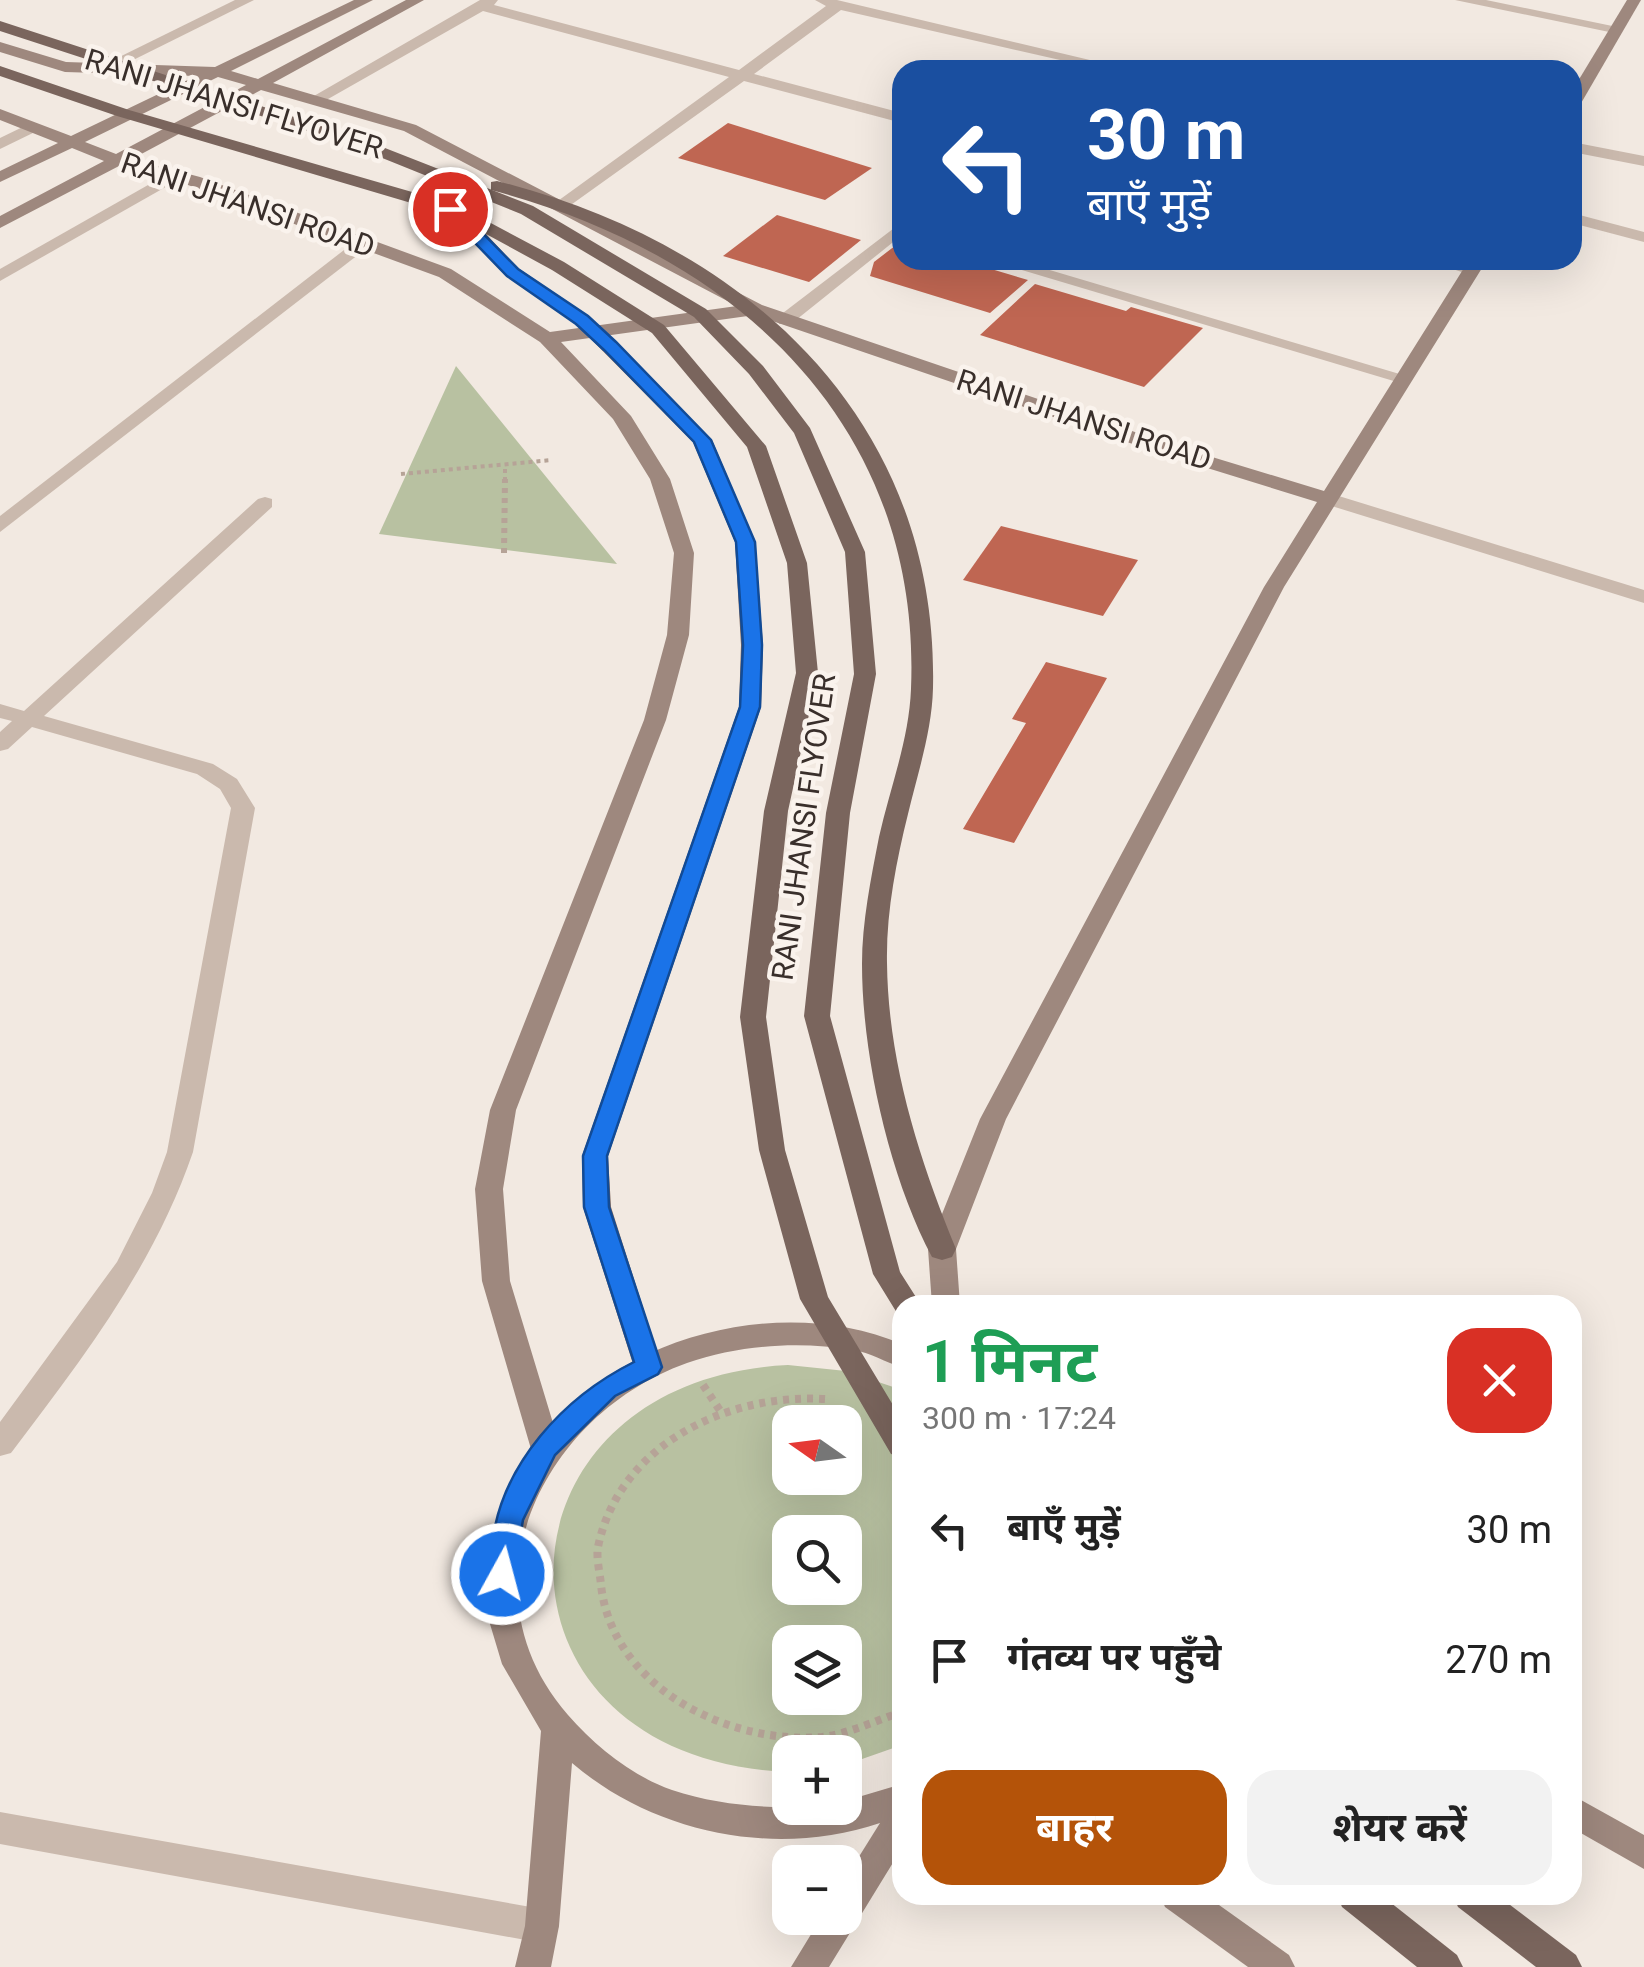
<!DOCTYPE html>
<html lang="hi">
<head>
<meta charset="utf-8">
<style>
	:root { --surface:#fff; --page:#f2f2f2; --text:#222; --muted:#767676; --accent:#b45309 }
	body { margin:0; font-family:Roboto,"Noto Sans Devanagari",sans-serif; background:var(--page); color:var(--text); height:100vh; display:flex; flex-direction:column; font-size:38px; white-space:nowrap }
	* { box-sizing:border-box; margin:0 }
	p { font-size:32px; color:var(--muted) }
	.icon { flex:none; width:55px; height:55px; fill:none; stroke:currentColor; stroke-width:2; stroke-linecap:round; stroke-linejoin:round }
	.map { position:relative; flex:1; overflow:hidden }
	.details { position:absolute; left:892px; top:1295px; width:690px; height:610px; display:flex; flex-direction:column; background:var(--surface); border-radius:30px; box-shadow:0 10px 40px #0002 }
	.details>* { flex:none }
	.banner { position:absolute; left:892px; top:60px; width:690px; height:210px; border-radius:30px; box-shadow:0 10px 40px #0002; background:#1a4fa0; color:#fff; overflow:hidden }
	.needle { width:65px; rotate:284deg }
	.controls { position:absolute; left:772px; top:1405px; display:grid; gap:20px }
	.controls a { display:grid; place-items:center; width:90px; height:90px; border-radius:20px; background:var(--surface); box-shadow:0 10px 40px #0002; font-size:50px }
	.pin { position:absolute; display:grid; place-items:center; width:85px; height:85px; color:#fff; margin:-42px; border:5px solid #fff; border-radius:50%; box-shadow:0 2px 10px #0007 }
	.me { position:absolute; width:110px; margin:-55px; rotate:7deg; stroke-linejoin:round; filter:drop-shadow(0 0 8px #0008) }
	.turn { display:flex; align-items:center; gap:35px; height:210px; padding:0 30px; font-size:45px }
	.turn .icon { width:130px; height:130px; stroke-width:2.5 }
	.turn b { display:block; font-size:70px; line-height:85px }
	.round { display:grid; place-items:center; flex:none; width:105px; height:105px; border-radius:30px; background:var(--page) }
	.headline { display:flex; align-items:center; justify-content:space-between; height:170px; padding:0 30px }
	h1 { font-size:60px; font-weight:700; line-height:75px; color:#1e9e55 }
	.action { display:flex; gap:20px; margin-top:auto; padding:20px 30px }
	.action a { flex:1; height:115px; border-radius:30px; background:var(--accent); color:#fff; font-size:40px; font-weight:700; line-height:115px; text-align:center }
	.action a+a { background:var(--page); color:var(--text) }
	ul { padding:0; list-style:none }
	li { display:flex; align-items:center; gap:30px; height:130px; padding:0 30px }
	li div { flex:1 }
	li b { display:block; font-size:38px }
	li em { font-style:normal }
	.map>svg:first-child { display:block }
	.green { fill:#b8c1a1; fill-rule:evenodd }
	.building { fill:#bf6652 }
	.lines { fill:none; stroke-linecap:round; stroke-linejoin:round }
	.path-far2 { stroke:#b6a397; stroke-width:4; stroke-dasharray:4 4; stroke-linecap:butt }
	.path-far1 { stroke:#b6a397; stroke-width:6; stroke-dasharray:5 5; stroke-linecap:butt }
	.path { stroke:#b6a397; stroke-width:8; stroke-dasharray:6 6; stroke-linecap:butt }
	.lane { fill:#cab9ad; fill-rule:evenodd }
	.street { fill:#cab9ad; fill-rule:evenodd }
	.secondary { fill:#9e887e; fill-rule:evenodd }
	.primary { fill:#7a655d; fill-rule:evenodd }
	.route { fill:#1a73e8; stroke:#114b97; stroke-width:2.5 }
	.labels { text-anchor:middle; stroke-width:9; stroke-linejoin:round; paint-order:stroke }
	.street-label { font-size:30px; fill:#392f2b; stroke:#faf3ed }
</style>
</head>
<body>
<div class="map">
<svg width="1644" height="1967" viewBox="0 0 1644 1967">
	<rect width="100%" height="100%" fill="#f2e9e1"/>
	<!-- green -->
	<g class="green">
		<polygon points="456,366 617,564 379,534"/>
		<path d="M788,1365l58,6 56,19v355l-57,20v-13h-55v20c-319,-12 -311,-392 -2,-407zM790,1422h55v56h-55zM790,1532h55v56h-55zM790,1642h55v56h-55z"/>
	</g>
	<!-- building -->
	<g class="building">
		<polygon points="728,123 872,168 825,200 678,158"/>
		<polygon points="777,215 861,240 809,282 723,256"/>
		<polygon points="900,242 902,260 961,260 1028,280 990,313 870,276 874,262"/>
		<polygon points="1035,284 1126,311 1131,307 1203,328 1144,387 980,335"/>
		<polygon points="1001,526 1138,560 1103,616 963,580"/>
		<polygon points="1046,662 1107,678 1014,843 963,829 1026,723 1012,719"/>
	</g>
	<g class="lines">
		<!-- path-far2 -->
		<g class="path-far2">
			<polyline points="401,474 552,460"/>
			<polyline points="505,481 505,465"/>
		</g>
		<!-- path-far1 -->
		<polyline class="path-far1" points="504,553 505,479"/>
		<!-- path -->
		<g class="path">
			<polyline points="703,1385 721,1412"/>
			<path d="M825,1399c-96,-6 -206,45 -227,148 -2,11 2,26 3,38 11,102 127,160 221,152 26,-3 55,-17 80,-25"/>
		</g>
		<!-- lane -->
		<polygon class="lane" points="0,1812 542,1909 554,1914 559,1926 554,1938 542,1943 0,1844"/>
		<!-- street -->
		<g class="street">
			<polygon points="235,0 254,0 109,72 95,69"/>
			<polygon points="480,0 498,0 494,5 739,70 826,6 815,0 837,0 1132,70 1104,70 841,10 754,74 902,113 902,123 744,81 561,212 552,207 555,203 729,77 483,11 321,103 307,100"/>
			<polygon points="1455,0 1486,0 1622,28 1614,33"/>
			<polygon points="33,122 41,127 39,130 0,149 0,138"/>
			<polygon points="1572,142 1644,156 1644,166 1572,152"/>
			<polygon points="171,172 185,176 0,281 0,269"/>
			<polygon points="1572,213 1644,232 1644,242 1572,223"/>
			<polygon points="902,222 902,235 791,324 779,324 779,316"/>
			<polygon points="357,240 372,244 0,532 0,516"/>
			<polygon points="988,260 1016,260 1413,378 1404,384 1397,382"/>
			<polygon points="1425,260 1454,260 1480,270 1471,275"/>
			<polygon points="1329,493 1644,590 1644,603 1322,503 1322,495"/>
			<path d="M265,497l7,2v8l-228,209 169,48 24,15 18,29 -62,344c-39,114 -110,206 -182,301l-11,3v-34l117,-160 35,-69 15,-41 64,-344 -11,-19 -23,-15 -165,-47 -24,22 -8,2v-19l12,-11 -12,-3v-14l24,7 234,-212z"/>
		</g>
		<!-- secondary -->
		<g class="secondary">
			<path d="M354,0h19l-142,71 27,8 148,-79h18l-151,83 143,42 346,180 414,141 148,45 145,-231h18l-203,327 -278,532 -50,130 4,56h-28l-4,-56 52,-130 284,-532 53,-85 -155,-48 -407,-139 -194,27 70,74 39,63 24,74 -5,82 -23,85 -150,390 -13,79 7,92 43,142c83,-92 235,-127 349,-79v23c-16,-4 -32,-15 -49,-17 -54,-9 -114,-5 -166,13 -144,51 -230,225 -119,352 28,32 64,61 104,75 56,19 115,18 173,18v-7l57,-17v64l-73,119h-38l30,-49h24v-39l35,-56c-104,35 -225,11 -308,-60l-13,163 -8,41h-36l10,-41 16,-195 -39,-67 -12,-40 -3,-42 16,-81 28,-52 -49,-168 -7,-92 15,-79 154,-390 23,-85 7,-82 -24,-74 -37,-60 -73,-77 -101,-65 -251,-92 -69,-19 -119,62v-12l104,-55 -32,-13 -72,34v-11l58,-28 -58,-23v-11l71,27 125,-60 -131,-4 -65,-20v-10l66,20 149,5zM218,77l28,8 -130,69 -31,-12zM261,90l143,41 333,175 -187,26 -99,-63 -251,-92 -68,-18z"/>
			<polygon points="1627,0 1641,0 1580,105 1572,110 1572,91"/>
			<polygon points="1572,1795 1644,1835 1644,1869 1572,1828"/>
			<polygon points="1160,1895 1205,1895 1289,1955 1295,1967 1248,1967 1165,1907"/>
		</g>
		<!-- primary -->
		<g class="primary">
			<polygon points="0,21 362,139 533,206 706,309 763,366 810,428 865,552 876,674 850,813 830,1016 900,1272 921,1305 902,1305 902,1315 897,1313 873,1274 804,1016 826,813 854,674 845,552 794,433 749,374 694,317 521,214 350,145 0,31"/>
			<polygon points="0,66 129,110 457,205 564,262 664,325 766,446 807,563 818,673 788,811 766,1017 785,1150 828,1297 902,1420 902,1457 891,1454 800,1299 759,1150 740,1017 764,811 796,673 787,563 747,447 652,333 552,270 486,234 518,268 588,316 712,440 755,542 763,645 761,707 608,1156 611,1207 662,1367 658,1375 648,1379 638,1375 634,1367 583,1207 582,1156 739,707 741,645 735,542 693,442 576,324 506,276 461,229 461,221 445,213 117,116 0,76"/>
			<path d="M497,181c247,62 442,236 436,507 -1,43 -15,84 -25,126 -12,48 -22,100 -21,149 1,99 32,196 69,286l-4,8 -10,3 -10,-3c-43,-81 -70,-202 -70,-293 0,-42 9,-86 17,-127 11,-49 30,-97 32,-148 11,-266 -178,-436 -420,-499v-8z"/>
			<polygon points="1337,1895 1381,1895 1457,1955 1463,1967 1417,1967 1342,1907"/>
			<polygon points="1453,1895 1497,1895 1576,1955 1582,1967 1536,1967 1458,1907"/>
		</g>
	</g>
	<!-- route -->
	<path class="route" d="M445,206h11l62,63 70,47 28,26 95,98 44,102 7,103 -2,62 -153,449 2,51 53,160 -4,7 -43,22 -60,59 -32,65 -11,63 -10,3 -9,-3c-6,-12 -3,-25 -1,-38 9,-81 72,-148 142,-183l-50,-155 -1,-51 157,-449 3,-62 -7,-103 -42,-100 -90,-92 -28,-26 -69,-48 -62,-64z"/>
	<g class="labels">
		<!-- street labels -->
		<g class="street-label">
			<text transform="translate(234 104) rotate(17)" y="10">RANI JHANSI FLYOVER</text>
			<text transform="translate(248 205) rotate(19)" y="10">RANI JHANSI ROAD</text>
			<text transform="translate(1084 420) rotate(18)" y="10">RANI JHANSI ROAD</text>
			<text transform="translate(804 827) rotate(-82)" y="10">RANI JHANSI FLYOVER</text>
		</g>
	</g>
</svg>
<div class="controls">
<a><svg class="needle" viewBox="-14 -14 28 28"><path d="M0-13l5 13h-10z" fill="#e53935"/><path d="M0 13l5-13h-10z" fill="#767676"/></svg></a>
<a><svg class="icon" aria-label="search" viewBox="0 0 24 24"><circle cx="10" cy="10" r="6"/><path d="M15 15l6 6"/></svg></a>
<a><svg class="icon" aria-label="layers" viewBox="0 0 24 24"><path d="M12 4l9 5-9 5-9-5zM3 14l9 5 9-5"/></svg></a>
<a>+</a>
<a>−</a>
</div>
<div class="pin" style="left:450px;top:209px;background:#d93025"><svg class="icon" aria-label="arrive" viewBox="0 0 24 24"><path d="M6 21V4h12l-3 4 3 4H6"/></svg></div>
<svg class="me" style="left:502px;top:1574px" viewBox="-20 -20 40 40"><circle r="17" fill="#1a73e8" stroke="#fff" stroke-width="3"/><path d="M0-11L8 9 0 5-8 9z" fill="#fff"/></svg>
<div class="banner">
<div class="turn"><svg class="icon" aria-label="left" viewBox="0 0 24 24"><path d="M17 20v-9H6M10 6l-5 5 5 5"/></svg><div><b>30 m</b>बाएँ मुड़ें</div></div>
</div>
<section class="details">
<div class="headline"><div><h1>1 मिनट</h1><p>300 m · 17:24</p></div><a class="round" style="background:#d93025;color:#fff"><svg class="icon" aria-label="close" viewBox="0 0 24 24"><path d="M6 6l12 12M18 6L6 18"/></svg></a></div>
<ul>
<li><svg class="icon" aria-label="left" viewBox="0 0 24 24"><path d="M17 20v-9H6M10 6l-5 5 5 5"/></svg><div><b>बाएँ मुड़ें</b></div><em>30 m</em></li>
<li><svg class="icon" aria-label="arrive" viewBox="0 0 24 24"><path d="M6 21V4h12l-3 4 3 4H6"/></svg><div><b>गंतव्य पर पहुँचे</b></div><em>270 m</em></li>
</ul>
<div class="action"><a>बाहर</a><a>शेयर करें</a></div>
</section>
</div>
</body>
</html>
